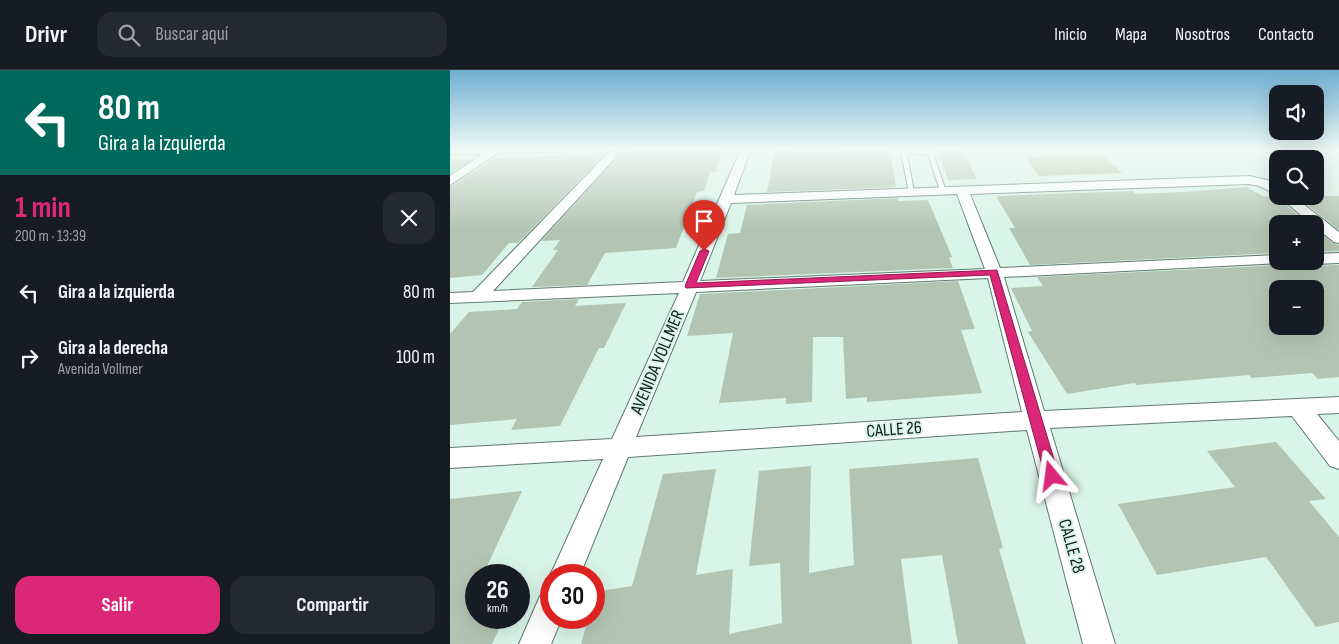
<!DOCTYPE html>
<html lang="es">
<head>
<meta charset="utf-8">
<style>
	:root { --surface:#171b24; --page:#242831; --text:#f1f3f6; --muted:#9ea1a6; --line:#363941; --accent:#db2777 }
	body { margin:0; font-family:"Sofia Sans Condensed",sans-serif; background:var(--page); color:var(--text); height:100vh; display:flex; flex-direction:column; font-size:19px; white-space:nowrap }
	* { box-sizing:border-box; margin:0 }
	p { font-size:16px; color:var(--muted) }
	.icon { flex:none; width:28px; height:28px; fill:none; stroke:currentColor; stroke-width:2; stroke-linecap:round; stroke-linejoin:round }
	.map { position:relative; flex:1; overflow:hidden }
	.side { display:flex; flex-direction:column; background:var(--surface); width:450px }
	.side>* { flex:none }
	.guide { background:#00695c; color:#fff; overflow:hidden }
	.tools { position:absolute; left:819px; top:15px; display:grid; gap:10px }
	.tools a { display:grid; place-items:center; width:55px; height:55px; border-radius:10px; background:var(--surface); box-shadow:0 5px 20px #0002; font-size:25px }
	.speed { position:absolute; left:15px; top:494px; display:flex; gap:10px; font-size:25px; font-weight:700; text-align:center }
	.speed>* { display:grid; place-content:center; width:65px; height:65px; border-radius:50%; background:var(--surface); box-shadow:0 5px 20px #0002; line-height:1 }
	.speed small { font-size:12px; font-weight:400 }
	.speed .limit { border:8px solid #d22; background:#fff; color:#111 }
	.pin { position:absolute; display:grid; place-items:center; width:42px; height:42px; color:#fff; margin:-51px -21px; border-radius:50% 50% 50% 0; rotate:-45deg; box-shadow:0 0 5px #0007 }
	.pin .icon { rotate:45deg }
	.me { position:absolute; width:55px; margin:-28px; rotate:344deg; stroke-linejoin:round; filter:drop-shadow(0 0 4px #0008) }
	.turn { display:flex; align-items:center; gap:18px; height:105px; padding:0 15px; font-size:22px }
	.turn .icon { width:65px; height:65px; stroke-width:2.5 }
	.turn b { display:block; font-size:35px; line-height:42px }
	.round { display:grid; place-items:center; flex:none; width:52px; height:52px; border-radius:15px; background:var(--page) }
	.overview { display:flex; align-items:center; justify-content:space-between; height:85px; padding:0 15px }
	h1 { font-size:30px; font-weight:700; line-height:38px; color:var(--accent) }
	.cta { display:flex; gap:10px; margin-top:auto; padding:10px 15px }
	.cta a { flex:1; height:58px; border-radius:15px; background:var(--accent); color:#fff; font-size:20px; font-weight:700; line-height:58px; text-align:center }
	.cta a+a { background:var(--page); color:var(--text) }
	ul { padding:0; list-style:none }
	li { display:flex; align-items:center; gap:15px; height:65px; padding:0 15px }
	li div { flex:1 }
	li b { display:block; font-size:19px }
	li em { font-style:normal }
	header { display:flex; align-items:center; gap:30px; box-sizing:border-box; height:70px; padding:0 25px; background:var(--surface); border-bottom:1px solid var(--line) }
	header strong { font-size:24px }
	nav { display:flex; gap:28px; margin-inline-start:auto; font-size:18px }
	.search { width:350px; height:45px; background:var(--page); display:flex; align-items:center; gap:12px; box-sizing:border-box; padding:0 18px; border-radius:15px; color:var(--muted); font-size:19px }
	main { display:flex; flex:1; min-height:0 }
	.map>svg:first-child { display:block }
	.green { fill:#afc099 }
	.building { fill:#b2c5b3; fill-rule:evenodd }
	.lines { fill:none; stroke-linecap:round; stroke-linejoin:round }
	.service-casing { stroke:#61796f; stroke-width:2 }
	.minor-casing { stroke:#61796f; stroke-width:2 }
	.service { fill:#fff; fill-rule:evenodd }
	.minor { fill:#fff; fill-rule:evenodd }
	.route { fill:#db2777; stroke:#8e194d }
	.labels { text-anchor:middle; stroke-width:4; stroke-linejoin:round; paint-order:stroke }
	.street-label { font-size:18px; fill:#111b17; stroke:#d9f4e8 }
</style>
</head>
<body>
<header>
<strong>Drivr</strong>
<div class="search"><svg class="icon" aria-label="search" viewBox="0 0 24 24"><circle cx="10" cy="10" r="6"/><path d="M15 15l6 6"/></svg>Buscar aquí</div>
<nav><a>Inicio</a><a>Mapa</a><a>Nosotros</a><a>Contacto</a></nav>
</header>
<main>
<section class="side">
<div class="guide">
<div class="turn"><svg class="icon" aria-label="left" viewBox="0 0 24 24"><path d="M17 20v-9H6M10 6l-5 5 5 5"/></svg><div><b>80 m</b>Gira a la izquierda</div></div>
</div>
<div class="overview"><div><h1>1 min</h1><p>200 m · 13:39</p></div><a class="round"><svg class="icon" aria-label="close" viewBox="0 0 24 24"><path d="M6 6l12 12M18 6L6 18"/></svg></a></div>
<ul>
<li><svg class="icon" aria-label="left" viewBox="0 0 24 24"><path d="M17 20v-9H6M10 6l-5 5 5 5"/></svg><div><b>Gira a la izquierda</b></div><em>80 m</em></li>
<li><svg class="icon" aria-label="right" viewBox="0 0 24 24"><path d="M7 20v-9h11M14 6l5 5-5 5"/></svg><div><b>Gira a la derecha</b><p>Avenida Vollmer</p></div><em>100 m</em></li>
</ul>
<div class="cta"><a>Salir</a><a>Compartir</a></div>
</section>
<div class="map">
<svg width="889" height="574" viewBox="0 0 889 574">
	<rect width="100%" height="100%" fill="#d9f4e8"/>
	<!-- green -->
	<polygon class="green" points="653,85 672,103 589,106 575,87"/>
	<!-- building -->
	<g class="building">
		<polygon points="225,79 223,81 272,79 266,102 260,102 254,121 247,122 226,178 155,183 137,215 82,217 108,180 103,180 110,170 91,171 170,85 170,82"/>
		<polygon points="325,79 347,79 347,82 440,80 446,117 317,122"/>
		<polygon points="487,79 512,79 527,109 498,110"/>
		<polygon points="156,83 68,173 59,173 32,205 0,208 0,117 45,88"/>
		<polygon points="23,89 0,104 0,90"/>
		<polygon points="797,117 812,126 827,127 858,154 828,154 828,183 580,195 559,158 565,158 546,126 683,121 686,124 731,122"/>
		<polygon points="846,126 889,126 889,160"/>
		<polygon points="448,128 448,131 478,130 502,187 499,188 503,198 266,208 278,164 290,163 297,135"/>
		<polygon points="865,159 883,173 889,175 889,181 865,182"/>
		<path d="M837,191h20l8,5 24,-1v112l-21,2 -6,-6 -60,5 -3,-3 -113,10 -1,-2 -68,11 -39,-62 4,-1 -21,-43 32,-2 -6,-9 247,-12zM828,219h37v37h-37z"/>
		<polygon points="508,211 525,259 511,260 532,323 417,332 417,327 396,329 393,267 363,267 362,332 336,334 336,328 269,333 283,263 237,266 250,224"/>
		<polygon points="129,229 125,236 176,233 154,278 149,278 110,356 61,360 67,349 0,355 0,264 19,242 67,239 72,232"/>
		<polygon points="826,372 876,429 859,431 889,467 889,552 866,557 816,487 707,505 668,434 785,417 757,381"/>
		<polygon points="528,388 553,478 549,479 576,574 508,574 492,485 451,489 462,574 278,574 278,571 278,574 131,574 138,548 144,548 144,522 182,516 213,404 266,399 246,505 283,499 279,564 332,553 330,493 299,496 309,401 361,396 359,503 404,495 399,399"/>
		<polygon points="72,421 33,505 26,505 26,548 54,548 42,574 0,574 0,429"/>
	</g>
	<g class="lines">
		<!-- service casing -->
		<g class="service-casing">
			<polygon id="service" points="454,80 482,81 496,121 495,122 490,121 478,84 457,84 464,122 459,123 451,82"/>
		</g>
		<!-- minor casing -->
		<g class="minor-casing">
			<g id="minor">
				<polygon points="0,79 119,79 114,82 48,83 0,115 0,106 33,84 0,84"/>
				<path d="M291,79h10l-17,46 515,-19 18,4 11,6v9l-19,-9 -10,-2 -279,10 30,74 278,-13v6h7l-1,2 -280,14 40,134 295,-14v16l-22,1 22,27v28l-9,-3 -38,-50 -242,12 65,216h-32l-56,-214 -399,27 -48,118h-29v3l-1,-3 5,-10 48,-106 -153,9v-20l162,-9 67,-146 -229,10v-10l23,-1 136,-140h8l2,2 -2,2 -124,135 190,-9zM507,124l28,75 -285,12 31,-78zM538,208l34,134 -386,25 60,-145z"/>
				<polygon points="829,126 843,126 889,162 889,173 884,172 865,157 865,154 861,154"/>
				<polygon points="889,183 889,193 865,194 859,191 865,191 865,184"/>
				<polygon points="101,521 101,548 112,548 101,574 69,574 90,526"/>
			</g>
		</g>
		<!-- service -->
		<use href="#service" class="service"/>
		<!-- minor -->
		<use href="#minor" class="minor"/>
	</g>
	<!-- sky -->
	<linearGradient id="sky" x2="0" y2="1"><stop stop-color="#6fadd2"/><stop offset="0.5" stop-color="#eefaf5"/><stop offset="1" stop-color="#eefaf5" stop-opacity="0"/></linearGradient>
	<rect width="889" height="159" fill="url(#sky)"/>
	<!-- route -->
	<polygon class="route" points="254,179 259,181 246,213 547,200 609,406 607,410 602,412 597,410 595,406 540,205 236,218 235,216 250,181"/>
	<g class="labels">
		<!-- street labels -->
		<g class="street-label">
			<text transform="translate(207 292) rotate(-67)" y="6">AVENIDA VOLLMER</text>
			<text transform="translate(444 359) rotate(-4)" y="6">CALLE 26</text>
			<text transform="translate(622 476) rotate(74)" y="6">CALLE 28</text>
		</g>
	</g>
</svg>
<div class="tools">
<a><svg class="icon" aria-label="sound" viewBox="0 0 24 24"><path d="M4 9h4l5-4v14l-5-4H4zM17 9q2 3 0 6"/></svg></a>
<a><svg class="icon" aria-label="search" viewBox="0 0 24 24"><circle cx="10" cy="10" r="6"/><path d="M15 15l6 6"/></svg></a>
<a>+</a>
<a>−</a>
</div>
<div class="speed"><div>26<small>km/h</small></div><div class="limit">30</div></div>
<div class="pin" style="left:254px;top:181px;background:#d93025"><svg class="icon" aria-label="arrive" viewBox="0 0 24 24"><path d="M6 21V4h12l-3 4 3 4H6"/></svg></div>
<svg class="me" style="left:602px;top:406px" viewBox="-20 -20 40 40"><path d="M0-17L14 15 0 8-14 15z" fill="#db2777" stroke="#fff" stroke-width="4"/></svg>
</div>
</main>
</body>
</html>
